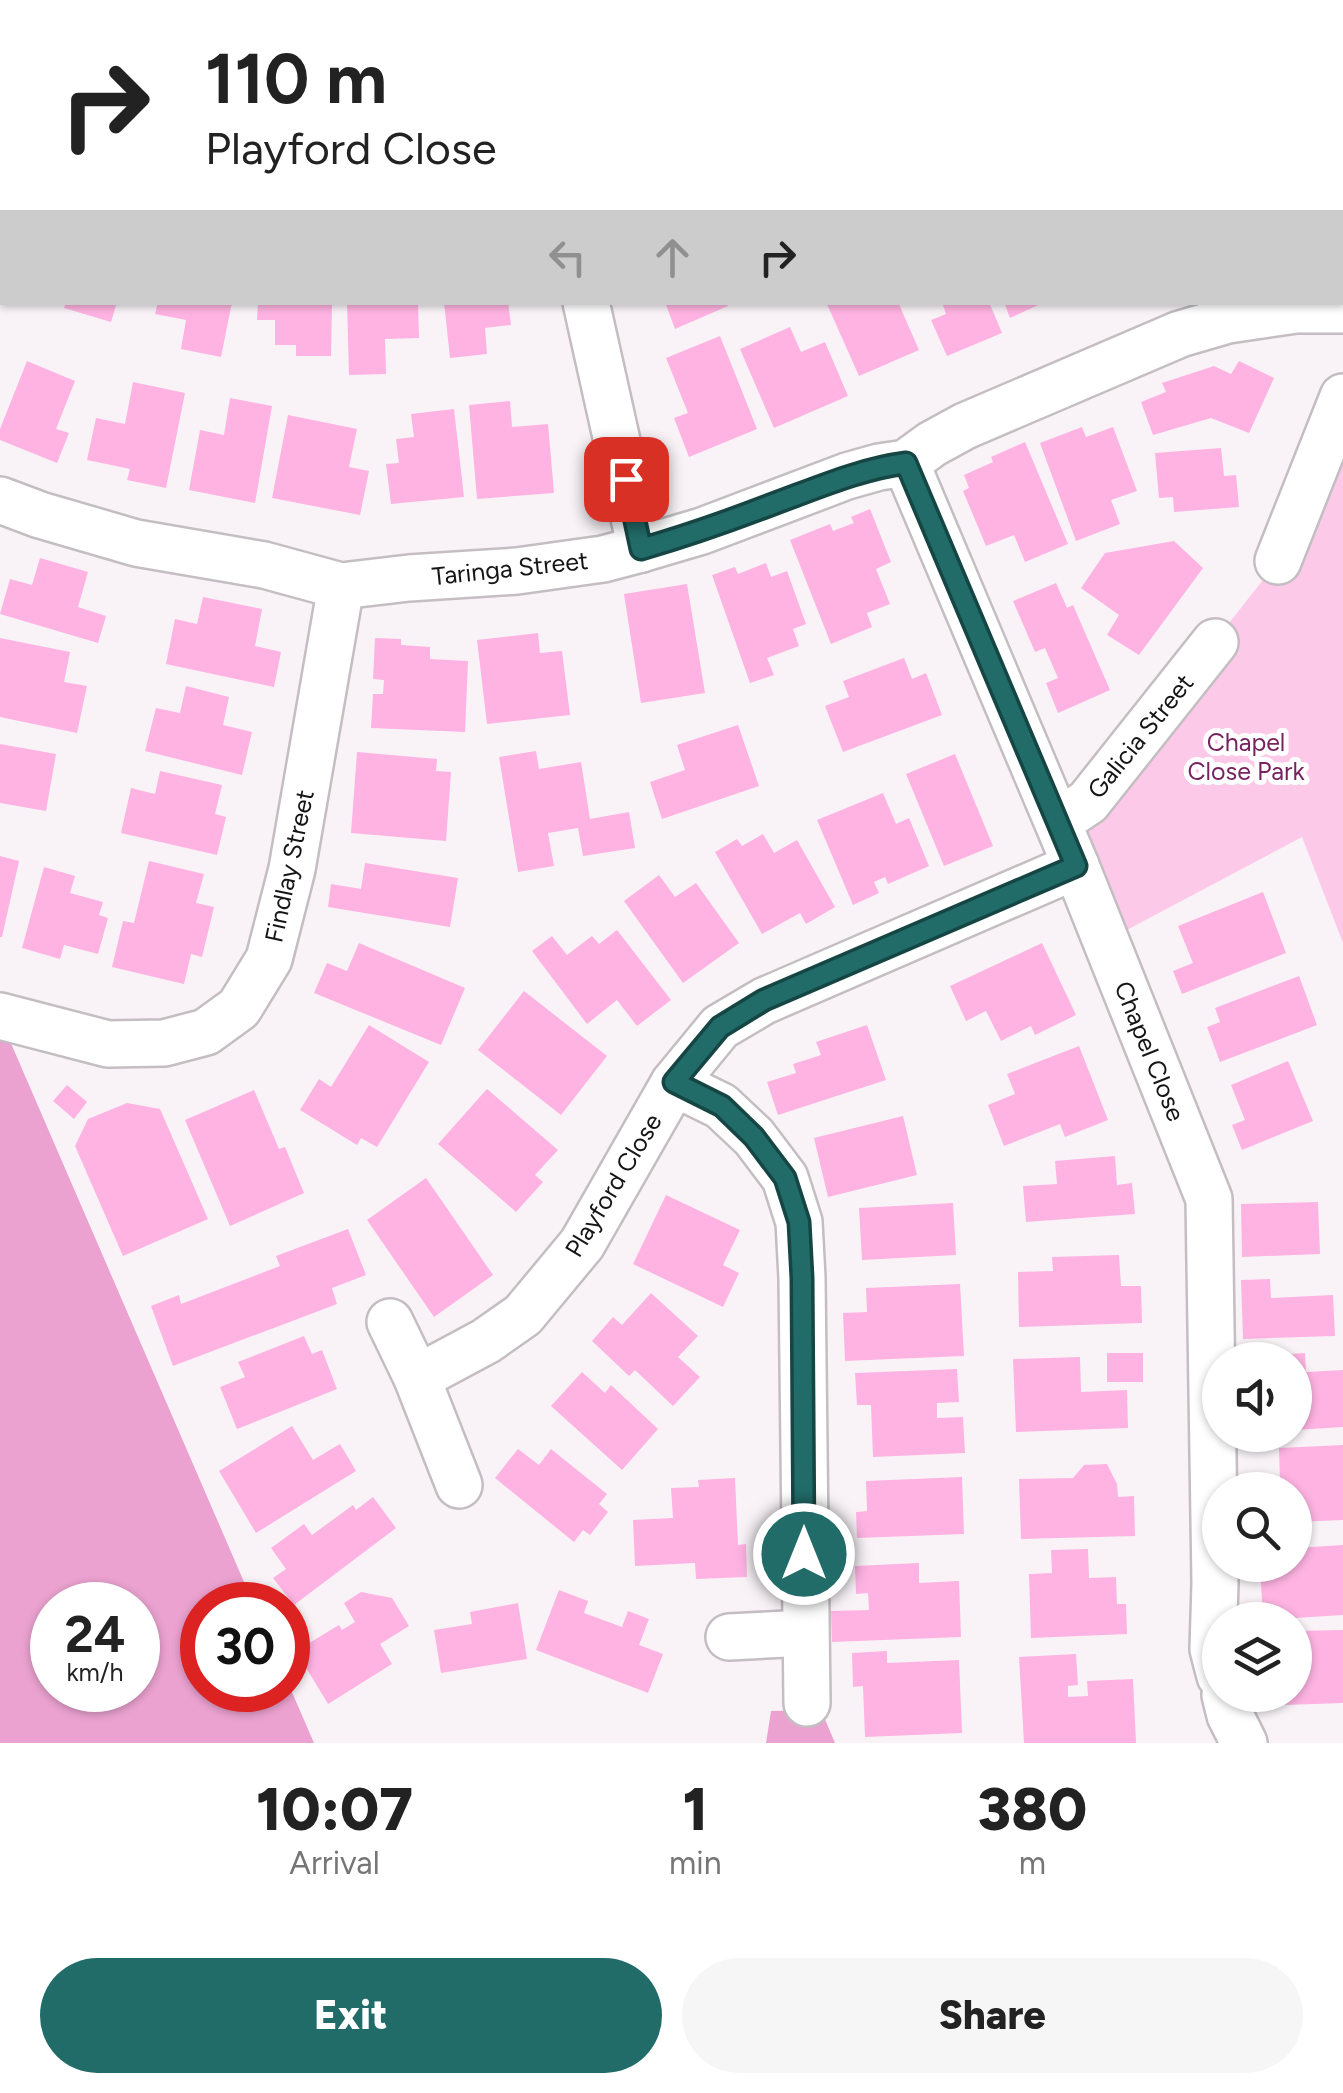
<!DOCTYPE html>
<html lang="en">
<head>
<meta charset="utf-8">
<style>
	:root { --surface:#fff; --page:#f6f6f6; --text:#222; --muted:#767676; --accent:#216c69 }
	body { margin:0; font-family:Figtree,sans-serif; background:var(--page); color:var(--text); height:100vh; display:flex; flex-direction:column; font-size:38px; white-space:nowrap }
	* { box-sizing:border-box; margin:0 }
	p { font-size:32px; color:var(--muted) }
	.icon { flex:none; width:55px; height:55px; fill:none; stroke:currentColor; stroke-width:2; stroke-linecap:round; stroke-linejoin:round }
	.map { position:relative; height:1743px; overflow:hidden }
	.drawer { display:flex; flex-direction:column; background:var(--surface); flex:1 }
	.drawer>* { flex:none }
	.hud { position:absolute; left:0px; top:0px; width:1345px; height:305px; box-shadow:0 2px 8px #0004; background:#fff; color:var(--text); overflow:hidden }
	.controls { position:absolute; left:1202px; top:1342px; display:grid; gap:20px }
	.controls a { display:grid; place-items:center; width:110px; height:110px; border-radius:50%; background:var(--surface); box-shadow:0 2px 8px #0004; font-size:50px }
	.speed { position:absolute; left:30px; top:1582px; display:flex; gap:20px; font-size:50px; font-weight:700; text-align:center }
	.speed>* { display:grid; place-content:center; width:130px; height:130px; border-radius:50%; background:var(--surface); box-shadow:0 2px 8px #0004; line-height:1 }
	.speed small { font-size:25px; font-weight:400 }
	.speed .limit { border:15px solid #d22; background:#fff; color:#111 }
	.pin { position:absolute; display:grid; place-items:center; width:85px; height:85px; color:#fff; margin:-42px; border-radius:20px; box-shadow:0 5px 15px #0006 }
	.me { position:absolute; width:110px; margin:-55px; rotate:0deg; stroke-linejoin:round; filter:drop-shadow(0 0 8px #0008) }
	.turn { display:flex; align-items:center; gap:35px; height:210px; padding:0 40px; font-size:45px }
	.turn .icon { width:130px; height:130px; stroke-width:2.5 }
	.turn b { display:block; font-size:70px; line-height:85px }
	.lanes { display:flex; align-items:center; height:95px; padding:0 40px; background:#0003; justify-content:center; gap:50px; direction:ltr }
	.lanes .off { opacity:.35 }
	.eta { display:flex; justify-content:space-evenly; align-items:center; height:170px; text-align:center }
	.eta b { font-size:60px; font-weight:800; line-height:70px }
	.action { display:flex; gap:20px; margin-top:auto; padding:20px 40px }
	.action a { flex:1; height:115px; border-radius:60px; background:var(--accent); color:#fff; font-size:40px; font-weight:800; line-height:115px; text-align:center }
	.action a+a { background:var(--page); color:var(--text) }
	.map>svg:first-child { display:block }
	.green { fill:#fdc9e9 }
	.forest { fill:#eba2d0; fill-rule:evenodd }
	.building { fill:#feb3e2 }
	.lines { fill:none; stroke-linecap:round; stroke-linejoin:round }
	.minor-casing { stroke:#c4bec2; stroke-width:50 }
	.minor { stroke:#fff; stroke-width:45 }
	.rail-casing { stroke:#5e5b5d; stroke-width:11 }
	.rail { stroke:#fff; stroke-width:8; stroke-dasharray:22; stroke-linecap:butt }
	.route-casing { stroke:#154644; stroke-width:25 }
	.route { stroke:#216c69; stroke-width:18 }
	.labels { text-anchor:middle; stroke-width:10; stroke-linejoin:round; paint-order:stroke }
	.street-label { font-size:25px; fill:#161415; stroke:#fff }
	.park-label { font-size:25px; fill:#77235f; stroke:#fff }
</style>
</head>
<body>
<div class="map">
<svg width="1343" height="1743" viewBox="0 0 1343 1743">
	<rect width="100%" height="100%" fill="#f9f3f7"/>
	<!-- green -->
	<polygon class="green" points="1343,397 1343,943 1302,837 1106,941 1058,822 1088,802 1278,561"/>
	<!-- forest -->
	<g class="forest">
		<path d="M0,1018l254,587h-52v85h86v-7l26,60h-314zM52,1605h86v85h-86z"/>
		<polygon points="821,1710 835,1743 766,1743 771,1711"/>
	</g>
	<!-- building -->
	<g class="building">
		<polygon points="66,302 117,302 111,322 64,308"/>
		<polygon points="158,302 232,302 221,357 181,349 186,320 155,314"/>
		<polygon points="258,302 332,302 331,356 296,356 296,345 275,345 275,320 257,320"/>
		<polygon points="347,302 418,302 419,338 385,339 386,374 349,375"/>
		<polygon points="444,302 508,302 511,325 485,328 487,354 450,358"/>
		<polygon points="665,302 726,302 728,306 675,329"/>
		<polygon points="826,302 898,302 919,350 859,376"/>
		<polygon points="942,302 989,302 1002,333 947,356 931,320 946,314"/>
		<polygon points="1004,302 1045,302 1010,318"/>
		<polygon points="790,327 801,352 825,342 848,396 774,428 740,349"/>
		<polygon points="720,336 757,429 689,457 674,418 688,413 666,358"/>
		<polygon points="27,361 75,381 56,429 69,433 57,463 0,440 0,429"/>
		<polygon points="1239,361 1274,378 1249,433 1211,418 1153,435 1141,402 1166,392 1162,383 1214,366 1231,374"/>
		<polygon points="133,382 185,393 166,488 127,480 130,469 87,460 96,418 125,424"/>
		<polygon points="230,398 272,406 255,503 189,490 200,430 224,435"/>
		<polygon points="510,401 512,427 548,424 554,493 477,499 469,405"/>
		<polygon points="454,409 464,497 391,504 386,464 399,463 396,439 414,437 411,414"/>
		<polygon points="288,415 357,429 349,467 369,471 360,515 272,498"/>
		<polygon points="1082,427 1086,437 1113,427 1137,491 1111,500 1120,524 1076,541 1040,443"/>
		<polygon points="1025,442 1068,544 1025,562 1014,535 986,546 963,491 969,488 964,475 993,462 991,457"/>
		<polygon points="1221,448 1224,476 1236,475 1239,507 1174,512 1173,497 1159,498 1155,453"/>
		<polygon points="870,509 891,562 876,569 890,604 867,613 872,627 831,644 790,540 830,524 833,531 854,523 851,517"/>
		<polygon points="1174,541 1203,568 1139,655 1107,635 1119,615 1081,588 1105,553"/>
		<polygon points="40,558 88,572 78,607 106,616 98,643 0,614 10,579 32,585"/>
		<polygon points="766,563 771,577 787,571 806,624 793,629 799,646 767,658 774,675 750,683 712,575 735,567 738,574"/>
		<polygon points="1056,583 1067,608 1073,605 1110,690 1058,713 1046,683 1058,678 1045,648 1035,652 1013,601"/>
		<polygon points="687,584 705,693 641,703 624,594"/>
		<polygon points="203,597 262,609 255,646 281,652 274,687 166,664 175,619 197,624"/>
		<polygon points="538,633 540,653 562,651 570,715 487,724 477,640"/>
		<polygon points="0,638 70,652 64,682 87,686 77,733 0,717"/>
		<polygon points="375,638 401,639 401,645 430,647 430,659 468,661 465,732 371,728 373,694 383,694 384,680 373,679"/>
		<polygon points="904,658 912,679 926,673 942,715 843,752 825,706 849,697 843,681"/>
		<polygon points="186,686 229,697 223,725 252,732 242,775 145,751 156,708 180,713"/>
		<polygon points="738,725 759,786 662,819 650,782 685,770 677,745"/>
		<polygon points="0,744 56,754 46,811 0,803"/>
		<polygon points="536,751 539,769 581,762 590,819 629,812 635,848 583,856 578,828 548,833 554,866 518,872 499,757"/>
		<polygon points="357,752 437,759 436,771 451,772 446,841 351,833"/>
		<polygon points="955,754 993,846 944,866 906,774"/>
		<polygon points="160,771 222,785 215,814 226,817 217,855 121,833 131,788 155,794"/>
		<polygon points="883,793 896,824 909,818 929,866 888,884 885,877 874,882 879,893 853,905 817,820"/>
		<polygon points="763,834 774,853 797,840 835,907 806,924 800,913 762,934 715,852 737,839 742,846"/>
		<polygon points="0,856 19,861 2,937 0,937"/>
		<polygon points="149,861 204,874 196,903 214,907 202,957 191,954 184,984 112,967 123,921 134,923"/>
		<polygon points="365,863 458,878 450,927 328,907 331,884 361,889"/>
		<polygon points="44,867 75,876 70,893 103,902 99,915 108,918 98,954 64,945 60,959 22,948"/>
		<polygon points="659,875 675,897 696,883 739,943 683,983 624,901"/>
		<polygon points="1263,892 1286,953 1182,994 1173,971 1193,963 1178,926"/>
		<polygon points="617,930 671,1000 637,1026 617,1000 587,1024 532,951 552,936 567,955 592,936 599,944"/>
		<polygon points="359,943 465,988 441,1045 314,993 327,963 347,971"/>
		<polygon points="1042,943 1076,1015 1035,1035 1031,1026 1001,1041 986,1011 966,1021 950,986"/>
		<polygon points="1299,976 1317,1025 1220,1062 1207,1027 1220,1022 1215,1008"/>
		<polygon points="524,991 607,1056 561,1115 478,1050"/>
		<polygon points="369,1025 429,1062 377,1147 361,1138 357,1145 300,1110 319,1079 331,1087"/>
		<polygon points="867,1025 886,1080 778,1115 767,1082 796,1073 793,1064 821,1055 816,1042"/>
		<polygon points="1079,1046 1108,1120 1065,1137 1060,1124 1004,1146 988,1105 1015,1094 1007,1074"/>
		<polygon points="1288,1061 1313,1121 1242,1150 1232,1125 1245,1120 1231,1085"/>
		<polygon points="67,1085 87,1102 74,1119 53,1101"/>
		<polygon points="487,1089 558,1150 535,1175 543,1182 516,1212 438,1144"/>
		<polygon points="254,1090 279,1149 285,1147 304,1193 230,1226 185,1120"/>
		<polygon points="127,1103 160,1109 208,1219 123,1256 75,1146 88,1119"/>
		<polygon points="903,1116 917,1175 828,1197 814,1138"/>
		<polygon points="1115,1156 1117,1185 1132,1183 1135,1214 1026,1222 1023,1186 1057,1184 1055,1161"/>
		<polygon points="426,1178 493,1275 434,1317 367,1220"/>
		<polygon points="666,1195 740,1230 723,1265 739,1273 723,1307 633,1264"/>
		<polygon points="1318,1202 1320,1254 1242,1257 1241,1204"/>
		<polygon points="953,1203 956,1255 862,1260 859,1208"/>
		<polygon points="348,1229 366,1275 332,1288 337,1304 173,1366 151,1306 179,1295 181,1304 280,1266 276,1256"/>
		<polygon points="1119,1255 1121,1286 1141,1286 1142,1323 1019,1327 1018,1272 1053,1271 1052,1257"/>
		<polygon points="1270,1279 1271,1298 1333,1295 1335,1336 1243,1339 1241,1280"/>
		<polygon points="960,1284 964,1356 845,1361 843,1313 867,1312 866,1288"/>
		<polygon points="651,1293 698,1336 678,1357 700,1377 673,1406 635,1370 629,1376 592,1341 613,1317 622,1325"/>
		<polygon points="304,1336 312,1354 322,1350 337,1389 237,1429 220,1387 245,1377 238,1362"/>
		<rect x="1107" y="1353" width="36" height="29"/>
		<polygon points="1305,1353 1306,1372 1343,1370 1343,1427 1295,1430 1295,1360 1259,1360 1258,1356"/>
		<polygon points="1080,1357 1081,1392 1127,1390 1128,1428 1016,1432 1013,1359"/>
		<polygon points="957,1369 959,1402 937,1403 937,1418 963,1417 965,1453 873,1457 871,1405 857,1405 855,1373"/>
		<polygon points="582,1372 605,1393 611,1385 658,1429 622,1470 551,1406"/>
		<polygon points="292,1426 313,1460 340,1444 356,1471 256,1533 219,1471"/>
		<polygon points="1343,1445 1343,1520 1295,1522 1295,1490 1247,1490 1246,1485 1280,1483 1279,1448"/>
		<polygon points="518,1449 539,1465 551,1449 607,1494 599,1504 608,1512 590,1535 583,1530 574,1542 495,1478"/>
		<polygon points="1107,1464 1117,1484 1118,1497 1134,1496 1135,1536 1021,1539 1019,1479 1073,1478 1084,1465"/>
		<polygon points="962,1477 964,1534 857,1538 856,1512 867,1511 866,1481"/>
		<polygon points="735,1478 738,1545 746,1544 747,1577 696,1579 695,1563 635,1566 633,1520 673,1518 671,1488 699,1487 698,1480"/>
		<polygon points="373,1497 396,1528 294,1605 273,1578 286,1569 271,1548 304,1524 312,1535 353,1505 356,1510"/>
		<polygon points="1343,1545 1343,1615 1263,1620 1260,1565 1295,1565 1295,1548"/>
		<polygon points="1088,1549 1089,1578 1116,1577 1117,1604 1126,1604 1127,1634 1031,1638 1029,1574 1052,1573 1051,1550"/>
		<polygon points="919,1563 919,1583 959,1581 961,1637 832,1642 831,1611 869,1610 868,1593 856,1594 855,1566"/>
		<polygon points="559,1590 588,1601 584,1613 622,1627 628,1611 649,1619 639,1645 663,1654 648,1693 536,1650"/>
		<polygon points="361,1592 392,1598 409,1626 380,1644 392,1664 328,1704 296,1651 339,1625 342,1630 355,1622 344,1603"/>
		<polygon points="518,1603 527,1659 441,1673 434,1630 472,1624 470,1612"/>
		<polygon points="1343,1630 1343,1703 1285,1705 1285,1695 1295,1695 1295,1631"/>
		<polygon points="887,1651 887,1663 959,1660 962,1733 865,1737 863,1686 853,1687 852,1653"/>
		<polygon points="1076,1654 1078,1685 1068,1686 1068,1697 1088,1696 1087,1681 1133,1679 1136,1743 1024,1743 1019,1657"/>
	</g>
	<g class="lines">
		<!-- minor casing -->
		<g class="minor-casing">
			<g id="minor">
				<polyline points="1024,0 1025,2"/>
				<polyline points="1062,2 1068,0"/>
				<polyline points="0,125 2,126"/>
				<polyline points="586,302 641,549"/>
				<polyline points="906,463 1076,866 1209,1199 1215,1583 1213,1649 1220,1676"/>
				<polyline points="0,500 40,515 136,543 264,565 341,586 409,578 517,571 603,559 641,549 702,531 847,476 879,467 906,463 932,444 965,426 1180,334 1228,320 1296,310 1343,310"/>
				<polyline points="1278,561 1343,397"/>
				<polyline points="1058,822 1088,802 1215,642"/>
				<polyline points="0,1016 108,1044 164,1043 206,1032 239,1008 269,959 292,869 341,586"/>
				<polyline points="674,1083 721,1106 754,1137 785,1178 799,1222 802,1278 807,1703"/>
				<polyline points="390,1322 417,1378 459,1485"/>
				<polyline points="417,1378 486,1341 523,1315 582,1244 674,1083 720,1027 764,1001 1076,866"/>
				<polyline points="729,1637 805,1633"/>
				<polyline points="1225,1695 1230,1715 1244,1743"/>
			</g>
		</g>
		<!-- minor -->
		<use href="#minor" class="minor"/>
		<!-- rail casing -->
		<g class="rail-casing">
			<g id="rail">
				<polyline points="261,0 277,2"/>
				<polyline points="445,2 464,0"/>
			</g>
		</g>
		<!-- rail -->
		<use href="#rail" class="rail"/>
	</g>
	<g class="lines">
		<!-- route casing -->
		<g class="route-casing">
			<path id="route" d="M626,479l15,70c45,-13 88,-28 132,-45 44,-16 87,-35 133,-41l170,403 -312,134 -44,27 -46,55 48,24 32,31 31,41 14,44 3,56 2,276"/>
		</g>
		<!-- route -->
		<use href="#route" class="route"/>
	</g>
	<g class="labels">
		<!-- street labels -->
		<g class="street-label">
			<text transform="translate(510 568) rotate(-6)" y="9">Taringa Street</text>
			<text transform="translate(1140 736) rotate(-51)" y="9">Galicia Street</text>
			<text transform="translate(289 866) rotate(-78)" y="9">Findlay Street</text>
			<text transform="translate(1150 1051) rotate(68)" y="9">Chapel Close</text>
			<text transform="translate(613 1185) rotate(-59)" y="9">Playford Close</text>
		</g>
		<!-- park labels -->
		<g class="park-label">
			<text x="1246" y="751">Chapel<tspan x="1246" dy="29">Close Park</tspan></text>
		</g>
	</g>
</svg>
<div class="controls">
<a><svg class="icon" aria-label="sound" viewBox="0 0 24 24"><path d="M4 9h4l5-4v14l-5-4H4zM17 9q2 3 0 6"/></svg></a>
<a><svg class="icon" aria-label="search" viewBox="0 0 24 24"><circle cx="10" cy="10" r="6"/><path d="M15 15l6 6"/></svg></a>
<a><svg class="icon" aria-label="layers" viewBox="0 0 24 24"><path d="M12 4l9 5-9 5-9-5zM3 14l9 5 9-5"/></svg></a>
</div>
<div class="speed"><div>24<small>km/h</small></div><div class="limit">30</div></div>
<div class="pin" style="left:626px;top:479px;background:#d93025"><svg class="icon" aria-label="arrive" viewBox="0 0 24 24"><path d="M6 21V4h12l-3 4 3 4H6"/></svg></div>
<svg class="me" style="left:804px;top:1554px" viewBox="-20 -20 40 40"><circle r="17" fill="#216c69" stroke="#fff" stroke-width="3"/><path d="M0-11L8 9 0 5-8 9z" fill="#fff"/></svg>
<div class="hud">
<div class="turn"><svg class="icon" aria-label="right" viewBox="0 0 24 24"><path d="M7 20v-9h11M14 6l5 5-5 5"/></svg><div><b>110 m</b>Playford Close</div></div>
<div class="lanes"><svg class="icon off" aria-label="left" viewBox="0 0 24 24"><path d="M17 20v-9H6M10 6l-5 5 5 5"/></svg><svg class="icon off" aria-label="ahead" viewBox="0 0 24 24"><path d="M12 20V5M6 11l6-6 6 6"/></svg><svg class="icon" aria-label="right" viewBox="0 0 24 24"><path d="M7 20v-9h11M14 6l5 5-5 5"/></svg></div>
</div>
</div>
<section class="drawer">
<div class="eta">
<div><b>10:07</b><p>Arrival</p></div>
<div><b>1</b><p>min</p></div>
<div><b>380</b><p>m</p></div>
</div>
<div class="action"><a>Exit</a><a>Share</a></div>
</section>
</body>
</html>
